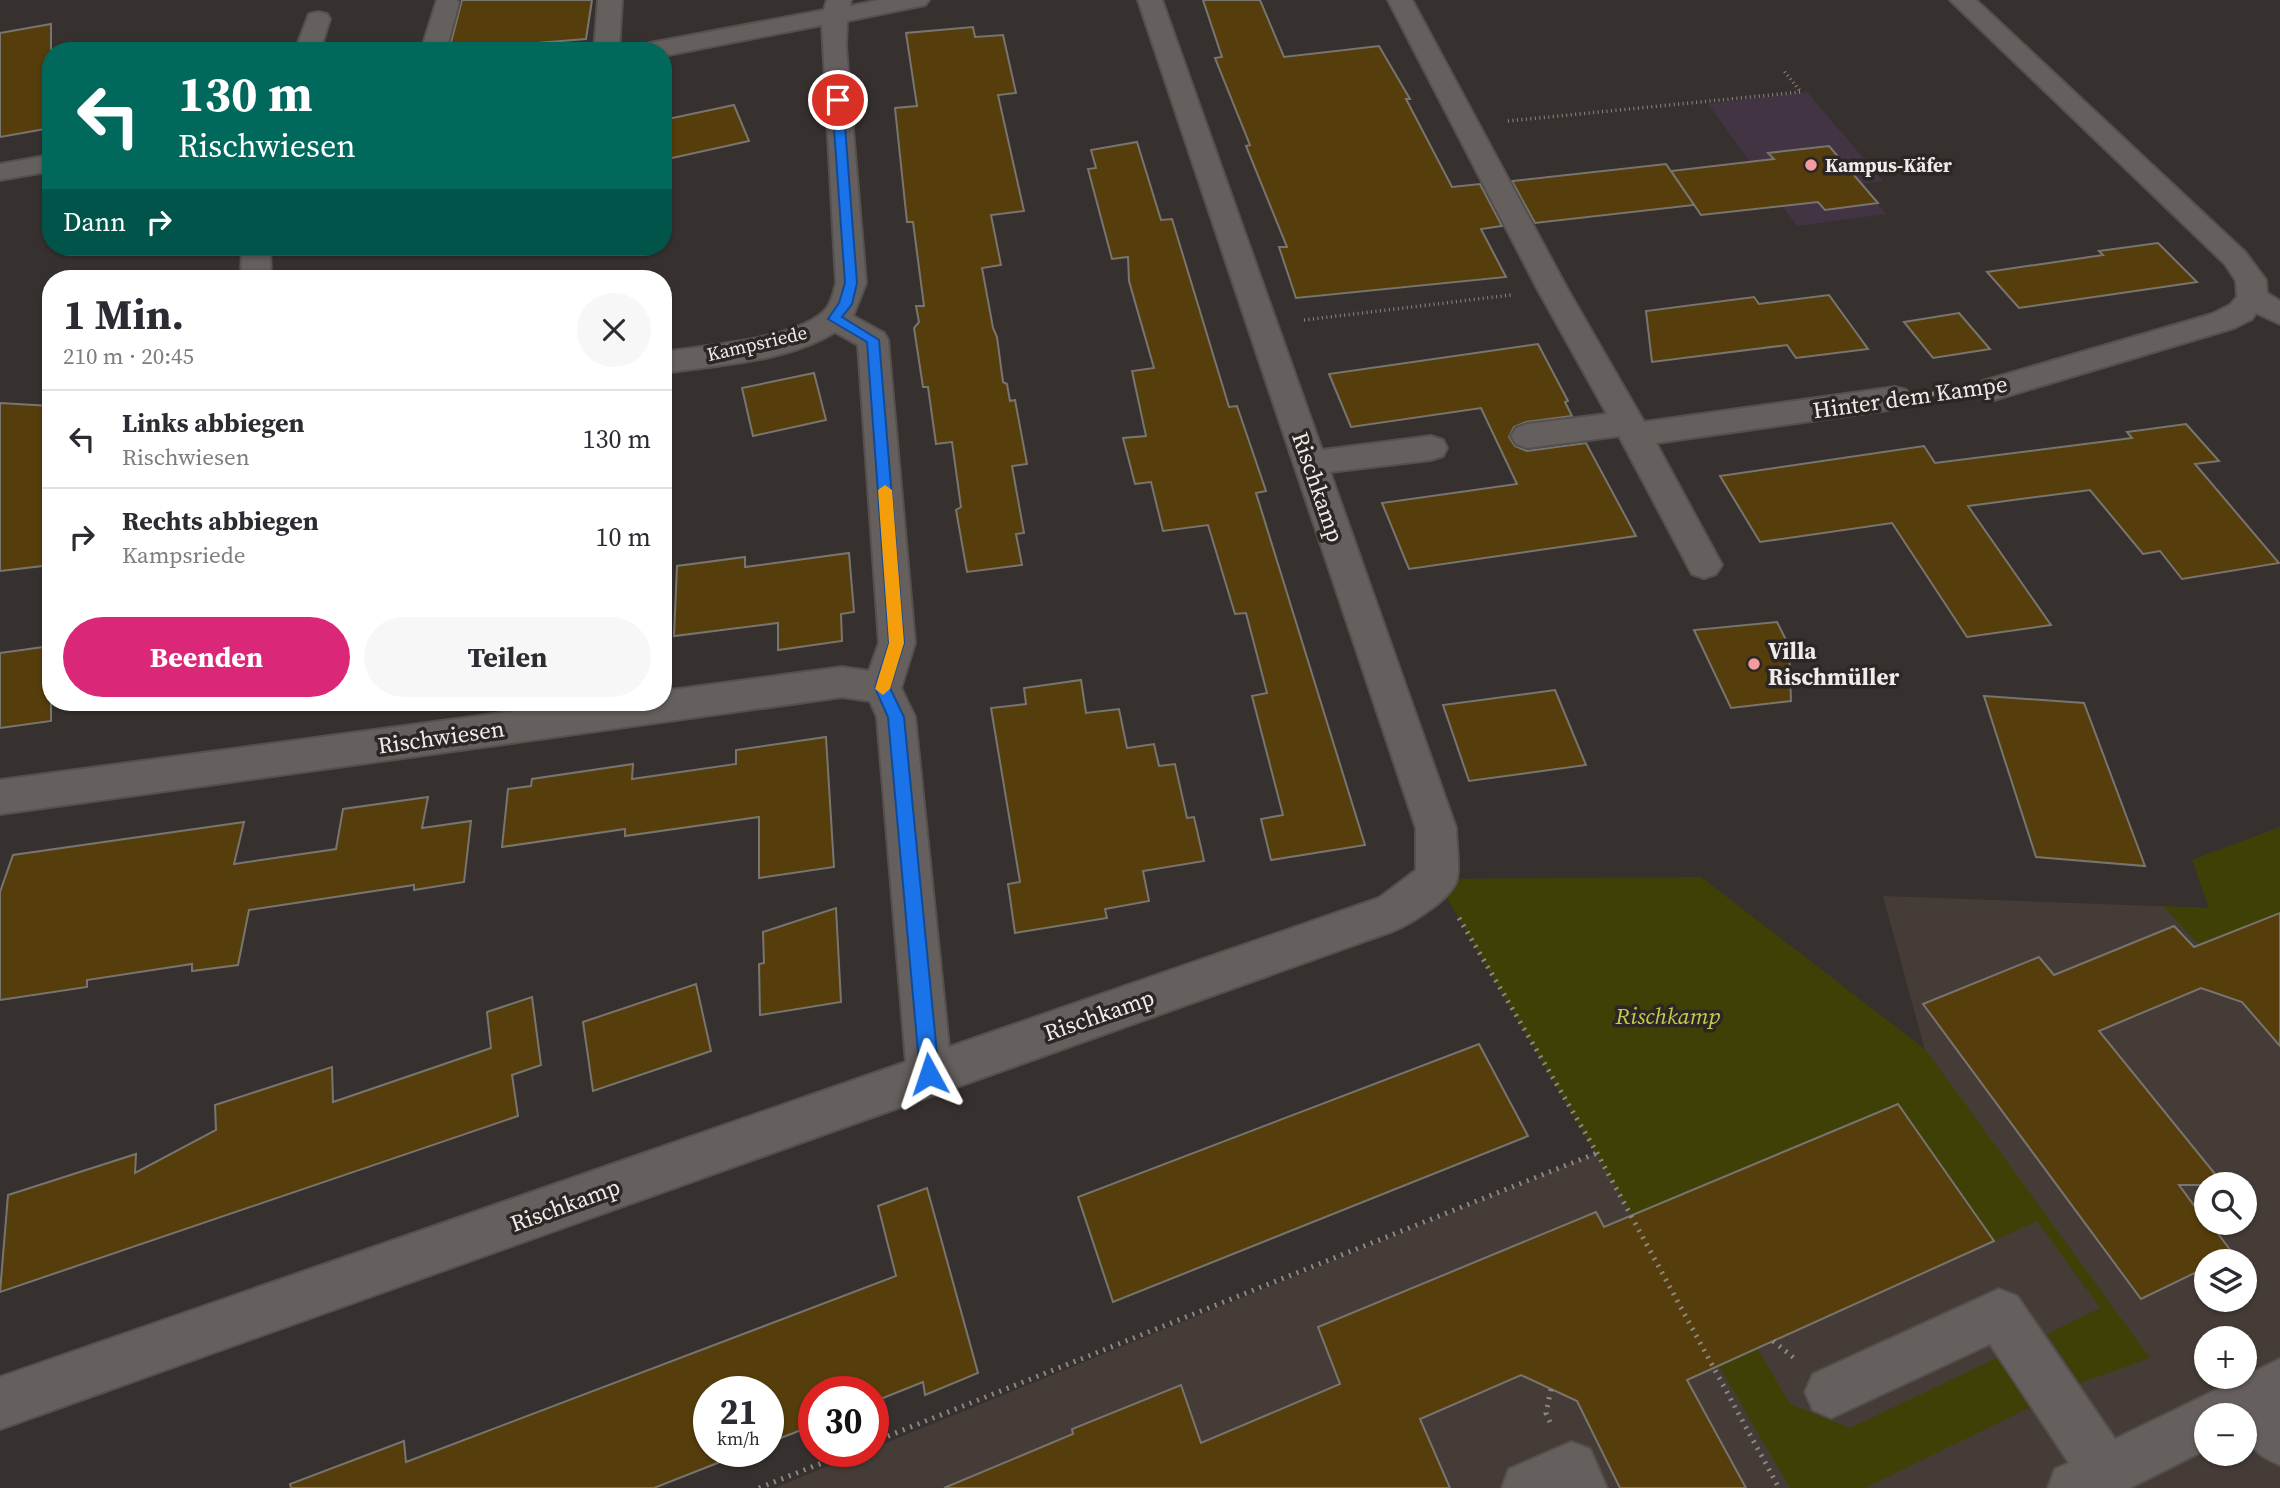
<!DOCTYPE html>
<html lang="de">
<head>
<meta charset="utf-8">
<style>
	:root { --surface:#fff; --page:#f7f7f7; --text:#2b2b33; --muted:#7c7c81; --line:#e1e1e2; --accent:#db2777 }
	body { margin:0; font-family:"Source Serif 4",serif; background:var(--page); color:var(--text); height:100vh; display:flex; flex-direction:column; font-size:26px; white-space:nowrap }
	* { box-sizing:border-box; margin:0 }
	p { font-size:23px; color:var(--muted) }
	.icon { flex:none; width:38px; height:38px; fill:none; stroke:currentColor; stroke-width:2; stroke-linecap:round; stroke-linejoin:round }
	.map { position:relative; flex:1; overflow:hidden }
	.side { position:absolute; left:42px; top:270px; width:630px; height:441px; display:flex; flex-direction:column; background:var(--surface); border-radius:28px; box-shadow:0 2px 5px #0004 }
	.side>* { flex:none }
	.top-card { position:absolute; left:42px; top:42px; width:630px; height:214px; border-radius:28px; box-shadow:0 2px 5px #0004; background:#00695c; color:#fff; overflow:hidden }
	.tools { position:absolute; left:2194px; top:1172px; display:grid; gap:14px }
	.tools a { display:grid; place-items:center; width:63px; height:63px; border-radius:50%; background:var(--surface); box-shadow:0 2px 5px #0004; font-size:35px }
	.speed { position:absolute; left:693px; top:1376px; display:flex; gap:14px; font-size:35px; font-weight:700; text-align:center }
	.speed>* { display:grid; place-content:center; width:91px; height:91px; border-radius:50%; background:var(--surface); box-shadow:0 2px 5px #0004; line-height:1 }
	.speed small { font-size:18px; font-weight:400 }
	.speed .limit { border:10px solid #d22; background:#fff; color:#111 }
	.pin { position:absolute; display:grid; place-items:center; width:60px; height:60px; color:#fff; margin:-30px; border:4px solid #fff; border-radius:50%; box-shadow:0 2px 7px #0007 }
	.me { position:absolute; width:77px; margin:-38px; rotate:355deg; stroke-linejoin:round; filter:drop-shadow(0 0 5px #0008) }
	.turn { display:flex; align-items:center; gap:24px; height:147px; padding:0 21px; font-size:32px }
	.turn .icon { width:91px; height:91px; stroke-width:2.5 }
	.turn b { display:block; font-size:49px; line-height:60px }
	.then { display:flex; align-items:center; height:66px; padding:0 21px; background:#0003; gap:14px; font-size:26px }
	.round { display:grid; place-items:center; flex:none; width:74px; height:74px; border-radius:37px; background:var(--page) }
	.head { display:flex; align-items:center; justify-content:space-between; height:119px; padding:0 21px }
	h1 { font-size:42px; font-weight:700; line-height:52px }
	.cta { display:flex; gap:14px; margin-top:auto; padding:14px 21px }
	.cta a { flex:1; height:80px; border-radius:42px; background:var(--accent); color:#fff; font-size:28px; font-weight:700; line-height:80px; text-align:center }
	.cta a+a { background:var(--page); color:var(--text) }
	ul { padding:0; list-style:none }
	li { display:flex; align-items:center; gap:21px; height:98px; padding:0 21px; border-top:2px solid var(--line) }
	li div { flex:1 }
	li b { display:block; font-size:26px }
	li em { font-style:normal }
	.map>svg:first-child { display:block }
	.built { fill:#463c37; fill-rule:evenodd }
	.education { fill:#423442 }
	.green { fill:#3f4005 }
	.building { fill:#563d0c; stroke:#787570; stroke-width:2 }
	.lines { fill:none; stroke-linecap:round; stroke-linejoin:round }
	.minor-casing { stroke:#54504d; stroke-width:4 }
	.path-far2 { stroke:#8b8784; stroke-width:3.5; stroke-dasharray:1 3.5; stroke-linecap:butt }
	.path-far1 { stroke:#8b8784; stroke-width:4.5; stroke-dasharray:2 5; stroke-linecap:butt }
	.path { stroke:#8b8784; stroke-width:5; stroke-dasharray:2 6; stroke-linecap:butt }
	.minor { fill:#655f5d; fill-rule:evenodd }
	.route { fill:#1a73e8; stroke:#114b97; stroke-width:2 }
	.slow { fill:#f59e0b }
	.poi-dot { fill:#f49aa1; stroke:#2c2724; stroke-width:2.5 }
	.labels { text-anchor:middle; stroke-width:7; stroke-linejoin:round; paint-order:stroke }
	.far-poi-label { font-size:19px; font-weight:bold; fill:#efecea; stroke:#2c2724; text-anchor:start }
	.far-street-label { font-size:19px; fill:#efecea; stroke:#2c2724 }
	.street-label { font-size:23px; fill:#efecea; stroke:#2c2724 }
	.poi-label { font-size:23px; font-weight:bold; fill:#efecea; stroke:#2c2724; text-anchor:start }
	.park-label { font-size:23px; font-style:italic; fill:#c8cb4a; stroke:#2c2724 }
</style>
</head>
<body>
<div class="map">
<svg width="2280" height="1488" viewBox="0 0 2280 1488">
	<rect width="100%" height="100%" fill="#36312e"/>
	<!-- built -->
	<path class="built" d="M2280,829v659h-1506l91,-37h8v-3l724,-295 16,28 312,-131 -42,-154 326,12zM2207,1185h38v38h-38zM2207,1262h38v38h-38zM2207,1339h38v38h-38zM2207,1416h38v38h-38z"/>
	<!-- education -->
	<polygon class="education" points="1807,92 1883,181 1862,184 1886,214 1797,226 1708,104"/>
	<!-- green -->
	<g class="green">
		<polygon points="2280,827 2280,913 2199,945 2163,906 2209,908 2192,860"/>
		<polygon points="1701,877 1926,1050 2150,1358 2080,1383 2047,1334 2100,1308 2037,1221 1994,1241 1898,1104 1661,1203 1757,1348 1790,1404 1850,1428 2005,1354 2037,1404 1865,1488 1790,1488 1436,879"/>
	</g>
	<!-- building -->
	<g class="building">
		<polygon points="462,0 592,0 586,39 449,50"/>
		<polygon points="1203,0 1260,0 1284,57 1379,46 1410,99 1406,99 1452,187 1480,184 1502,226 1481,229 1506,277 1296,298 1279,247 1287,247 1246,146 1250,145 1215,58 1222,57"/>
		<polygon points="51,24 51,128 0,137 0,33"/>
		<polygon points="973,27 975,37 1003,35 1016,93 998,95 1024,211 991,215 1001,265 982,268 993,328 997,337 1003,382 1007,384 1010,401 1015,400 1027,464 1012,466 1024,533 1016,534 1022,565 967,572 956,510 961,507 952,442 936,444 928,387 923,387 914,328 919,322 916,306 924,306 913,222 907,222 895,108 917,106 906,33"/>
		<polygon points="734,105 749,141 663,160 663,120"/>
		<polygon points="1137,142 1161,220 1172,219 1229,407 1237,406 1266,491 1256,493 1365,845 1271,860 1261,819 1283,815 1252,696 1267,693 1246,613 1235,614 1208,525 1163,531 1151,482 1135,484 1123,438 1146,436 1132,371 1154,368 1129,281 1128,257 1112,259 1088,169 1096,168 1091,150"/>
		<polygon points="1829,146 1878,203 1825,210 1818,202 1701,215 1671,171 1774,159 1768,153"/>
		<polygon points="1666,164 1694,205 1535,223 1512,181"/>
		<polygon points="2158,243 2197,282 2019,308 1987,272 2103,255 2099,251"/>
		<polygon points="1829,295 1868,349 1796,358 1787,345 1652,362 1646,311 1754,297 1759,304"/>
		<polygon points="1959,313 1990,349 1933,358 1904,322"/>
		<polygon points="1538,344 1568,401 1565,402 1572,416 1526,422 1514,427 1509,437 1515,446 1527,451 1586,443 1636,536 1409,569 1382,503 1517,484 1481,408 1351,427 1329,374"/>
		<polygon points="814,373 826,420 753,436 742,388"/>
		<polygon points="0,403 51,406 51,565 0,571"/>
		<polygon points="2186,424 2219,461 2195,464 2279,563 2182,579 2160,551 2143,554 2090,490 1968,506 2051,625 1967,637 1892,523 1760,542 1720,476 1924,446 1935,463 2132,438 2127,432"/>
		<polygon points="849,553 854,612 841,614 842,641 778,650 778,623 674,636 677,566 745,557 745,567"/>
		<polygon points="1777,622 1789,646 1791,701 1731,708 1694,630"/>
		<polygon points="51,646 51,721 0,728 0,653"/>
		<polygon points="1081,680 1086,713 1119,709 1127,748 1154,744 1159,766 1175,764 1187,818 1194,817 1204,861 1143,871 1149,901 1105,909 1107,918 1015,933 1008,884 1020,882 991,708 1026,704 1024,688"/>
		<polygon points="1555,690 1586,765 1469,781 1443,705"/>
		<polygon points="1984,696 2084,703 2145,866 2036,857"/>
		<polygon points="826,737 834,867 759,878 759,817 625,836 625,829 502,847 508,789 531,786 532,779 633,764 632,779 736,764 736,750"/>
		<polygon points="428,797 422,828 471,821 464,882 414,890 414,885 249,910 238,965 192,971 192,964 87,980 87,987 0,1000 0,892 13,855 244,822 234,864 336,849 343,809"/>
		<polygon points="836,908 841,1002 760,1015 759,964 764,963 763,932"/>
		<polygon points="2280,913 2280,1046 2242,1002 2201,988 2099,1031 2224,1185 2179,1185 2207,1223 2210,1223 2234,1255 2219,1262 2207,1262 2207,1267 2141,1299 1923,1004 2039,957 2054,975 2174,926 2194,947"/>
		<polygon points="696,984 711,1051 593,1091 583,1022"/>
		<polygon points="532,997 541,1065 512,1075 518,1116 0,1292 8,1195 136,1154 135,1173 216,1130 215,1105 332,1067 333,1102 491,1048 487,1012"/>
		<polygon points="1479,1044 1528,1136 1113,1302 1078,1197"/>
		<polygon points="1898,1104 1994,1241 1687,1380 1746,1488 1620,1488 1577,1401 1521,1375 1420,1419 1450,1488 944,1488 1073,1434 1072,1429 1181,1385 1201,1443 1340,1384 1318,1327 1596,1212 1604,1227"/>
		<polygon points="927,1188 978,1373 925,1395 923,1382 873,1402 873,1391 814,1391 814,1425 768,1443 768,1391 709,1391 709,1451 748,1451 654,1488 291,1488 290,1484 404,1441 406,1462 896,1276 878,1206"/>
	</g>
	<g class="lines">
		<!-- minor casing -->
		<g class="minor-casing">
			<g id="minor">
				<polygon points="437,0 457,0 459,3 446,51 421,51"/>
				<polygon points="598,0 622,0 619,51 594,51"/>
				<path d="M827,0h24l-1,6 29,-6h50l-4,5 -78,16 -1,26 20,236 -13,33 31,17 4,7 27,303 -14,45 14,29 34,330 430,-149 37,-28v-42l-278,-828h24l160,450 109,-14 12,4 4,8 -4,8 -12,4 -101,12 126,356c0,16 4,35 1,51 -4,19 -46,45 -64,52l-1393,498v-52l906,-315 -29,-345 -7,-16 -28,-4 -842,117v-34l582,-78h81v-11l179,-24 27,4 10,-28 -21,-298 -23,-13c-49,30 -116,33 -172,41v-21c40,-6 137,-13 163,-43 6,-7 8,-18 10,-26l-14,-258 -159,31v-5h-25l3,-5 9,-3 174,-33z"/>
				<polygon points="1388,0 1412,0 1568,290 1644,422 1895,387 1906,390 1911,398 1906,406 1895,409 1656,443 1722,565 1716,574 1704,578 1692,574 1619,436 1527,448 1516,444 1511,436 1516,428 1527,424 1607,414 1538,290"/>
				<polygon points="1950,0 1976,0 2245,252 2266,280 2267,293 2280,301 2280,324 2256,313 2252,319 2234,328 1994,400 1983,397 1978,389 1983,381 2212,314 2230,305 2237,297 2236,281 2225,264"/>
				<polygon points="318,12 327,14 330,19 320,51 295,51 309,14"/>
				<polygon points="51,155 51,171 0,180 0,164"/>
				<polygon points="242,247 270,247 271,278 241,278"/>
				<path d="M1999,1289l18,7 98,143 165,-80v106c-26,-11 -35,-21 -35,-49h-38v33l-77,39h-82l7,-19 14,-6 -79,-119 -159,74 -18,-8 -8,-18 8,-18z"/>
				<polygon points="1571,1442 1590,1449 1607,1488 1502,1488 1509,1469"/>
			</g>
		</g>
		<!-- path-far2 -->
		<g class="path-far2">
			<polyline points="1508,121 1801,92 1784,71"/>
			<polyline points="1304,320 1511,295"/>
		</g>
		<!-- path-far1 -->
		<polyline class="path-far1" points="1932,394 1958,392"/>
		<!-- path -->
		<g class="path">
			<polyline points="1459,918 1597,1153 1779,1488"/>
			<polyline points="1773,1341 1794,1358"/>
			<polyline points="1550,1422 1546,1413 1551,1389"/>
			<polyline points="873,1442 1597,1153"/>
			<polyline points="759,1488 852,1451"/>
		</g>
		<!-- minor -->
		<use href="#minor" class="minor"/>
	</g>
	<!-- route -->
	<polygon class="route" points="838,96 843,100 857,283 852,304 842,317 879,340 904,643 890,688 904,717 939,1074 936,1081 929,1083 923,1081 920,1074 888,717 875,688 889,643 867,342 828,319 839,303 845,283 832,100"/>
	<!-- slow -->
	<polygon class="slow" points="885,485 892,490 904,643 890,689 883,695 875,689 889,643 878,490"/>
	<!-- markers -->
	<g class="poi-dot">
		<circle cx="1811" cy="165" r="7"/>
		<circle cx="1754" cy="664" r="7"/>
	</g>
	<g class="labels">
		<!-- far-poi labels -->
		<g class="far-poi-label">
			<text x="1825" y="172">Kampus-Käfer</text>
		</g>
		<!-- far-street labels -->
		<g class="far-street-label">
			<text transform="translate(757 343) rotate(-13)" y="7">Kampsriede</text>
		</g>
		<!-- street labels -->
		<g class="street-label">
			<text transform="translate(1910 397) rotate(-8)" y="8">Hinter dem Kampe</text>
			<text transform="translate(1318 487) rotate(71)" y="8">Rischkamp</text>
			<text transform="translate(441 737) rotate(-8)" y="8">Rischwiesen</text>
			<text transform="translate(1099 1015) rotate(-19)" y="8">Rischkamp</text>
			<text transform="translate(565 1205) rotate(-20)" y="8">Rischkamp</text>
		</g>
		<!-- poi labels -->
		<g class="poi-label">
			<text x="1768" y="659">Villa<tspan x="1768" dy="26">Rischmüller</tspan></text>
		</g>
		<!-- park labels -->
		<g class="park-label">
			<text x="1668" y="1024">Rischkamp</text>
		</g>
	</g>
</svg>
<div class="tools">
<a><svg class="icon" aria-label="search" viewBox="0 0 24 24"><circle cx="10" cy="10" r="6"/><path d="M15 15l6 6"/></svg></a>
<a><svg class="icon" aria-label="layers" viewBox="0 0 24 24"><path d="M12 4l9 5-9 5-9-5zM3 14l9 5 9-5"/></svg></a>
<a>+</a>
<a>−</a>
</div>
<div class="speed"><div>21<small>km/h</small></div><div class="limit">30</div></div>
<div class="pin" style="left:838px;top:100px;background:#d93025"><svg class="icon" aria-label="arrive" viewBox="0 0 24 24"><path d="M6 21V4h12l-3 4 3 4H6"/></svg></div>
<svg class="me" style="left:929px;top:1074px" viewBox="-20 -20 40 40"><path d="M0-17L14 15 0 8-14 15z" fill="#1a73e8" stroke="#fff" stroke-width="4"/></svg>
<div class="top-card">
<div class="turn"><svg class="icon" aria-label="left" viewBox="0 0 24 24"><path d="M17 20v-9H6M10 6l-5 5 5 5"/></svg><div><b>130 m</b>Rischwiesen</div></div>
<div class="then">Dann<svg class="icon" aria-label="right" viewBox="0 0 24 24"><path d="M7 20v-9h11M14 6l5 5-5 5"/></svg></div>
</div>
<section class="side">
<div class="head"><div><h1>1 Min.</h1><p>210 m · 20:45</p></div><a class="round"><svg class="icon" aria-label="close" viewBox="0 0 24 24"><path d="M6 6l12 12M18 6L6 18"/></svg></a></div>
<ul>
<li><svg class="icon" aria-label="left" viewBox="0 0 24 24"><path d="M17 20v-9H6M10 6l-5 5 5 5"/></svg><div><b>Links abbiegen</b><p>Rischwiesen</p></div><em>130 m</em></li>
<li><svg class="icon" aria-label="right" viewBox="0 0 24 24"><path d="M7 20v-9h11M14 6l5 5-5 5"/></svg><div><b>Rechts abbiegen</b><p>Kampsriede</p></div><em>10 m</em></li>
</ul>
<div class="cta"><a>Beenden</a><a>Teilen</a></div>
</section>
</div>
</body>
</html>
